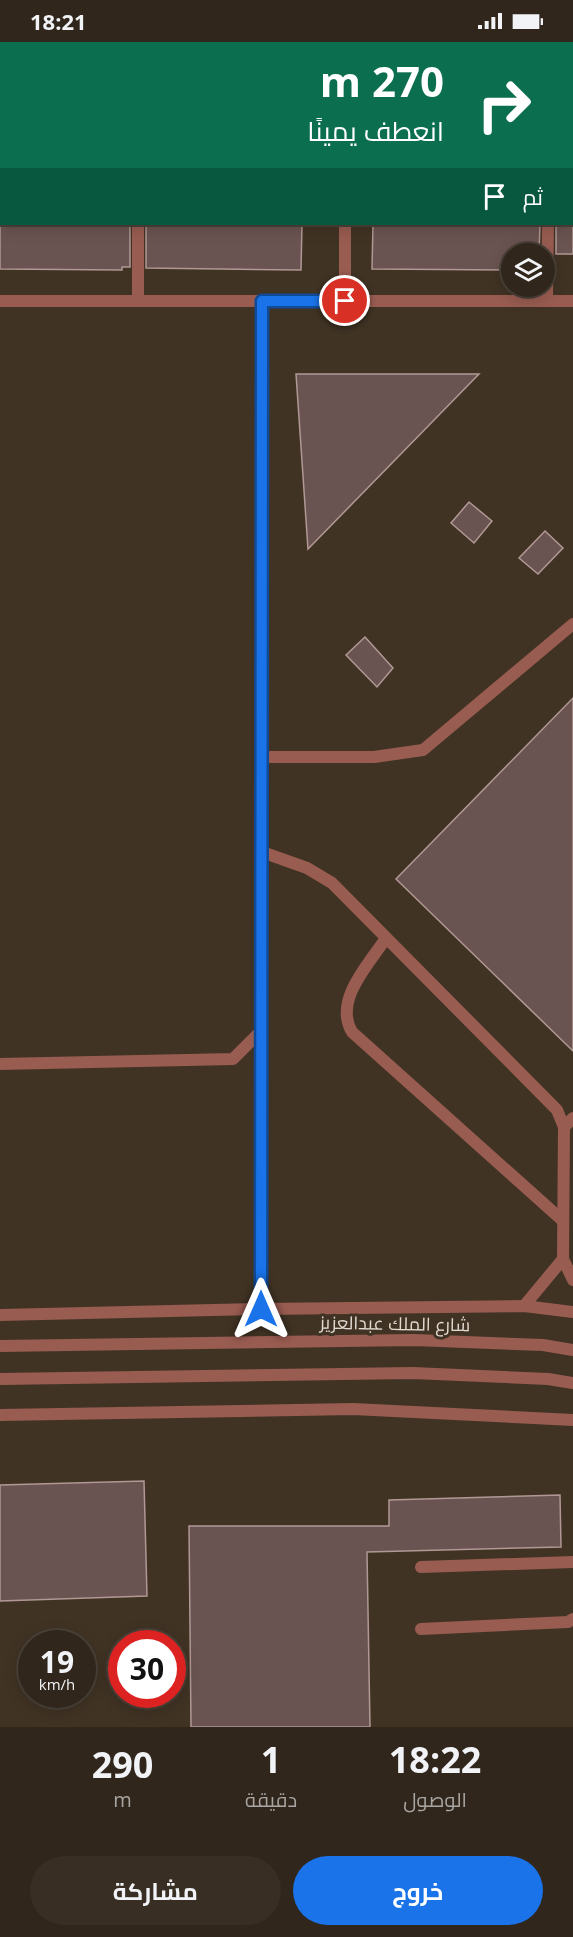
<!DOCTYPE html>
<html lang="ar">
<head>
<meta charset="utf-8">
<style>
	:root { --surface:#30261b; --page:#382e24; --text:#f1f3f6; --muted:#a8a5a3; --line:#4b433a; --accent:#1a73e8 }
	body { margin:0; font-family:"Open Sans",Cairo,sans-serif; background:var(--page); color:var(--text); direction:rtl; height:100vh; display:flex; flex-direction:column; font-size:22px; white-space:nowrap }
	* { box-sizing:border-box; margin:0 }
	p { font-size:20px; color:var(--muted) }
	.icon { flex:none; width:33px; height:33px; fill:none; stroke:currentColor; stroke-width:2; stroke-linecap:round; stroke-linejoin:round }
	.map { position:relative; height:1685px; overflow:hidden; direction:ltr }
	.sheet { display:flex; flex-direction:column; background:var(--surface); flex:1 }
	.sheet>* { flex:none }
	.guide { position:absolute; left:0px; top:0px; width:573px; height:183px; box-shadow:0 3px 15px #0003,0 0 0 2px var(--line); direction:rtl; background:#0b6e4f; color:#fff; overflow:hidden }
	.tools { position:absolute; left:501px; top:201px; display:grid; gap:12px }
	.tools a { display:grid; place-items:center; width:54px; height:54px; border-radius:50%; background:var(--surface); box-shadow:0 3px 15px #0003,0 0 0 2px var(--line); font-size:30px }
	.speed { position:absolute; left:18px; top:1588px; display:flex; gap:12px; font-size:30px; font-weight:700; text-align:center }
	.speed>* { display:grid; place-content:center; width:78px; height:78px; border-radius:50%; background:var(--surface); box-shadow:0 3px 15px #0003,0 0 0 2px var(--line); line-height:1 }
	.speed small { font-size:15px; font-weight:400 }
	.speed .limit { border:9px solid #d22; background:#fff; color:#111 }
	.pin { position:absolute; display:grid; place-items:center; width:51px; height:51px; color:#fff; margin:-26px; border:3px solid #fff; border-radius:50%; box-shadow:0 2px 6px #0007 }
	.me { position:absolute; width:66px; margin:-33px; rotate:0deg; stroke-linejoin:round; filter:drop-shadow(0 0 4px #0008) }
	.turn { display:flex; align-items:center; gap:21px; height:126px; padding:0 30px; font-size:27px }
	.turn .icon { width:78px; height:78px; stroke-width:2.5 }
	.turn b { display:block; font-size:42px; line-height:51px }
	.then { display:flex; align-items:center; height:57px; padding:0 30px; background:#0003; gap:12px; font-size:22px }
	.eta { display:flex; justify-content:space-evenly; align-items:center; height:102px; text-align:center }
	.eta b { font-size:36px; font-weight:700; line-height:42px }
	.action { display:flex; gap:12px; margin-top:auto; padding:12px 30px }
	.action a { flex:1; height:69px; border-radius:36px; background:var(--accent); color:#fff; font-size:24px; font-weight:700; line-height:69px; text-align:center }
	.action a+a { background:var(--page); color:var(--text) }
	.status { display:flex; justify-content:space-between; align-items:center; height:42px; padding:0 30px; background:var(--surface); direction:ltr }
	.status svg { height:16px; fill:currentColor }
	.map>svg:first-child { display:block }
	.building { fill:#6a5451; stroke:#b19895; stroke-width:1.5 }
	.lines { fill:none; stroke-linecap:round; stroke-linejoin:round }
	.service { stroke:#995c51; stroke-width:12 }
	.minor { stroke:#995c51; stroke-width:12 }
	.tertiary { stroke:#995c51; stroke-width:12 }
	.route-casing { stroke:#114b97; stroke-width:15 }
	.route { stroke:#1a73e8; stroke-width:10 }
	.labels { text-anchor:middle; stroke-width:6; stroke-linejoin:round; paint-order:stroke }
	.street-label { font-size:18px; fill:#e2dad1; stroke:#403324 }
</style>
</head>
<body>
<div class="status"><b>18:21</b><svg viewBox="0 0 49 12"><path d="M0 12V9h3v3zM5 12V6h3v6zM10 12V3h3v9zM15 12V0h3v12zM26 1h20v11H26zM47 4h2v5h-2z"/></svg></div>
<div class="map">
<svg width="573" height="1685" viewBox="0 0 573 1685">
	<rect width="100%" height="100%" fill="#403324"/>
	<!-- building -->
	<g class="building">
		<polygon points="0,182 130,182 130,225 122,225 122,228 0,227"/>
		<polygon points="146,182 302,182 301,228 146,226"/>
		<polygon points="373,182 540,182 539,212 512,212 512,228 372,227"/>
		<rect x="556" y="182" width="17" height="30"/>
		<polygon points="296,332 479,332 308,507"/>
		<polygon points="469,460 492,479 474,501 451,481"/>
		<polygon points="545,489 563,506 538,532 519,516"/>
		<polygon points="365,595 393,626 377,645 346,613"/>
		<polygon points="573,656 573,1009 396,837"/>
		<polygon points="144,1439 147,1554 0,1559 0,1443"/>
		<polygon points="560,1453 561,1505 367,1510 370,1685 191,1685 189,1484 389,1484 389,1458"/>
	</g>
	<g class="lines">
		<!-- service -->
		<g class="service">
			<path d="M386,896c-16,25 -53,62 -34,94l210,188"/>
			<polyline points="421,1525 573,1520"/>
			<polyline points="421,1587 568,1580 573,1577"/>
		</g>
		<!-- minor -->
		<g class="minor">
			<polyline points="137,0 137,2"/>
			<polyline points="345,0 345,2"/>
			<polyline points="549,2 549,0"/>
			<polyline points="138,182 138,259"/>
			<polyline points="345,182 345,259"/>
			<polyline points="0,259 573,259"/>
			<polyline points="547,259 548,182"/>
			<polyline points="262,715 374,715 423,708 573,582"/>
			<polyline points="262,810 307,826 332,841 557,1068 564,1085"/>
			<polyline points="0,1022 233,1017 262,988"/>
			<polyline points="573,1076 564,1085 563,1217 573,1238"/>
			<polyline points="524,1264 563,1217"/>
			<polyline points="261,1267 262,259"/>
		</g>
		<!-- tertiary -->
		<g class="tertiary">
			<polyline points="0,1273 261,1267 524,1264 573,1270"/>
			<polyline points="0,1304 414,1298 543,1303 573,1308"/>
			<polyline points="0,1337 413,1331 548,1337 573,1341"/>
			<polyline points="0,1373 353,1367 573,1378"/>
		</g>
	</g>
	<g class="lines">
		<!-- route casing -->
		<g class="route-casing">
			<polyline id="route" points="261,1267 262,259 345,259"/>
		</g>
		<!-- route -->
		<use href="#route" class="route"/>
	</g>
	<g class="labels">
		<!-- street labels -->
		<g class="street-label">
			<text transform="translate(395 1282) rotate(1)" y="6">شارع الملك عبدالعزيز</text>
		</g>
	</g>
</svg>
<div class="tools">
<a><svg class="icon" aria-label="layers" viewBox="0 0 24 24"><path d="M12 4l9 5-9 5-9-5zM3 14l9 5 9-5"/></svg></a>
</div>
<div class="speed"><div>19<small>km/h</small></div><div class="limit">30</div></div>
<div class="pin" style="left:345px;top:259px;background:#d93025"><svg class="icon" aria-label="arrive" viewBox="0 0 24 24"><path d="M6 21V4h12l-3 4 3 4H6"/></svg></div>
<svg class="me" style="left:261px;top:1267px" viewBox="-20 -20 40 40"><path d="M0-17L14 15 0 8-14 15z" fill="#1a73e8" stroke="#fff" stroke-width="4"/></svg>
<div class="guide">
<div class="turn"><svg class="icon" aria-label="right" viewBox="0 0 24 24"><path d="M7 20v-9h11M14 6l5 5-5 5"/></svg><div><b>270 m</b>انعطف يمينًا</div></div>
<div class="then">ثم<svg class="icon" aria-label="arrive" viewBox="0 0 24 24"><path d="M6 21V4h12l-3 4 3 4H6"/></svg></div>
</div>
</div>
<section class="sheet">
<div class="eta">
<div><b>18:22</b><p>الوصول</p></div>
<div><b>1</b><p>دقيقة</p></div>
<div><b>290</b><p>m</p></div>
</div>
<div class="action"><a>خروج</a><a>مشاركة</a></div>
</section>
</body>
</html>
